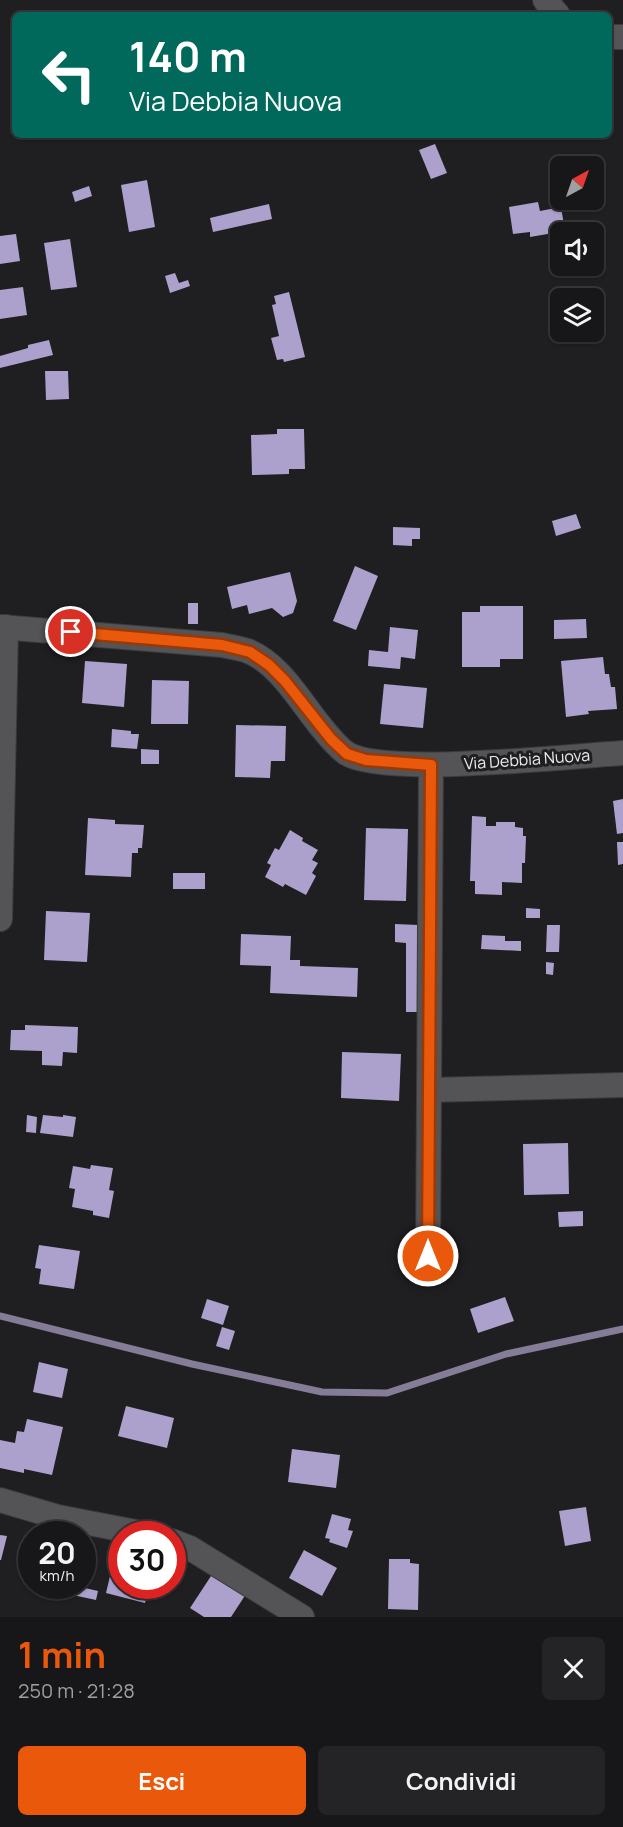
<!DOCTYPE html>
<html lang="it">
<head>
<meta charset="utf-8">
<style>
	:root { --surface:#171619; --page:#242326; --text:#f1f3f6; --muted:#9e9fa2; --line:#363538; --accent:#ea580c }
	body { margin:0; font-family:Manrope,sans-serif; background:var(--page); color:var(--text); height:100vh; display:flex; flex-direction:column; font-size:22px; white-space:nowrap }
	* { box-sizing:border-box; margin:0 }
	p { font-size:20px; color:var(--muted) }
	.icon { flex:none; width:33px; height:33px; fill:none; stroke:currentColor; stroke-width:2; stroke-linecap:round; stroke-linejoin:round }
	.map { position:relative; height:1617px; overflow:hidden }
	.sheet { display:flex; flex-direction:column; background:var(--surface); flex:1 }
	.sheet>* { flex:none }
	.hud { position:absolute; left:12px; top:12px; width:600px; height:126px; border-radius:9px; box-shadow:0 2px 4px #0004,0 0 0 2px var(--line); background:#00695c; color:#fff; overflow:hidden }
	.needle { width:39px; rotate:40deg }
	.buttons { position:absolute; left:550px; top:156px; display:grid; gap:12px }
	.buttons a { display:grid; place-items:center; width:54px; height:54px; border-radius:9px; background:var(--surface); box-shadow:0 2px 4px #0004,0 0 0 2px var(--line); font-size:30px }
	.speed { position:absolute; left:18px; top:1521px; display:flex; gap:12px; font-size:30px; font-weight:700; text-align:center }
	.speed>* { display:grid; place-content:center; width:78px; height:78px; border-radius:50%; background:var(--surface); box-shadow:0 2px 4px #0004,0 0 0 2px var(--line); line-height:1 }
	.speed small { font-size:15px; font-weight:400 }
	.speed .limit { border:9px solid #d22; background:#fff; color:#111 }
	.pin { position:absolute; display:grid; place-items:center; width:51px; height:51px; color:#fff; margin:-26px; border:3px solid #fff; border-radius:50%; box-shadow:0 2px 6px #0007 }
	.me { position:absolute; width:66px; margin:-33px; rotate:0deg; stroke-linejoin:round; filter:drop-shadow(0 0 4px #0008) }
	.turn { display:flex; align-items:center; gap:21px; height:126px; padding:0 18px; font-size:27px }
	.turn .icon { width:78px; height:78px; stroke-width:2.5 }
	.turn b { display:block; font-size:42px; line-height:51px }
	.round { display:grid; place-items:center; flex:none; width:63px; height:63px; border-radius:9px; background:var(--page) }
	.overview { display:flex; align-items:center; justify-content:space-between; height:102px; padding:0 18px }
	h1 { font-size:36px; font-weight:700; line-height:45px; color:var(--accent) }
	.primary-button { display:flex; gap:12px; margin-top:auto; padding:12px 18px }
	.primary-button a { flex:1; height:69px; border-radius:9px; background:var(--accent); color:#fff; font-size:24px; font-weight:700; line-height:69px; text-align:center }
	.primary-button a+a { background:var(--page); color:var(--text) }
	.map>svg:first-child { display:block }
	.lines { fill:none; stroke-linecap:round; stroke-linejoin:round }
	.stream { stroke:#857d98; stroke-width:7 }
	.building { fill:#aca1cc }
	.minor-casing { stroke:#3b3a3d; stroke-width:26 }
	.minor { stroke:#545356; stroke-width:24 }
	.route-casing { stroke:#983908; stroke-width:15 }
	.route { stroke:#ea580c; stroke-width:10 }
	.labels { text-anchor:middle; stroke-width:6; stroke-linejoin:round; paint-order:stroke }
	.street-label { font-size:16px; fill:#ebebed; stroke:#1f1e21 }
</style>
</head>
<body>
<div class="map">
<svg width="623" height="1617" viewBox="0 0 623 1617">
	<rect width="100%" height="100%" fill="#1f1e21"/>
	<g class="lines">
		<!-- stream -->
		<polyline class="stream" points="0,1316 192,1364 322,1392 387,1393 506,1354 623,1329"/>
	</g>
	<!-- building -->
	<g class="building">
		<polygon points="435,144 447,173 431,179 419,150"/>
		<polygon points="147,180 155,227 129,232 121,185"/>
		<polygon points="89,186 92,196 75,202 72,192"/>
		<polygon points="538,202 540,211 561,207 565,231 530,237 530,232 513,234 509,207"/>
		<polygon points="269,204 272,219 213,232 210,218"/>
		<polygon points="16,234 20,261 0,264 0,236"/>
		<polygon points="70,239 77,287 51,290 44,243"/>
		<polygon points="175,273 179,283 188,280 190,286 170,293 165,276"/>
		<polygon points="23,287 27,315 0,319 0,290"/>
		<polygon points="289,292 305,357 284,362 283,359 277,360 271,338 279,336 272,305 276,304 274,296"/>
		<polygon points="49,340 53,355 0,368 0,356 28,348 28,345"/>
		<polygon points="45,371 68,371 69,399 46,400"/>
		<polygon points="277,429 304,429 305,469 289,469 289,474 252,475 251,435 277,434"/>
		<polygon points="576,514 581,528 556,536 552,521"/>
		<polygon points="393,527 420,528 420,539 412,539 412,546 393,545"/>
		<polygon points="355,566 378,576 356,630 333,621"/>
		<polygon points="290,572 297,601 293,613 283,617 272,608 249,614 247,605 232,609 227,587"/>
		<rect x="188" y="603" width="10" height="21"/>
		<polygon points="480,606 523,606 523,659 500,659 500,667 462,667 462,612 480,612"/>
		<polygon points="586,619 587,638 554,639 554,620"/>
		<polygon points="390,627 418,630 415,659 401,657 400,669 368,666 369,650 388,652"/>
		<polygon points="603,657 605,674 609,674 611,687 615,687 617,709 588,711 589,714 566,717 561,661"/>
		<polygon points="85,661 127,664 124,707 82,703"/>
		<polygon points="152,680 189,681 188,724 151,724"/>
		<polygon points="384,684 427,688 423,728 380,724"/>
		<polygon points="236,725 286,726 285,761 271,761 270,778 235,777"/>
		<polygon points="112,729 131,731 131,734 139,734 137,749 111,747"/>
		<polygon points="141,749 159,750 159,764 141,764"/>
		<polygon points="623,799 623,833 617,834 613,801"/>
		<polygon points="472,816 486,817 486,826 496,826 496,822 515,822 515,827 523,828 523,836 526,836 525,863 522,863 522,883 502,882 502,895 475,894 475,881 470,881"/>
		<polygon points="88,818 115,820 115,824 144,825 142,848 138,848 138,853 132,853 131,877 85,875"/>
		<polygon points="366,828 408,829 406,901 364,900"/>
		<polygon points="290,830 303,838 302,841 318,850 312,860 318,863 312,873 316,876 306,895 285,884 283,887 265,877 271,865 267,863 275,848 279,850"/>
		<polygon points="617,842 623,842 623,864 618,865"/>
		<rect x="173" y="873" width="32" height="16"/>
		<polygon points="526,908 540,909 540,918 526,918"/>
		<polygon points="46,911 90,913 87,962 44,960"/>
		<polygon points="395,924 418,925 418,1012 406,1012 406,943 395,942"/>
		<polygon points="547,925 560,925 559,952 546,952"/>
		<polygon points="241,934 291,936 290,960 300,960 300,966 358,968 357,997 270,993 271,966 240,965"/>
		<polygon points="482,935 505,936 505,941 521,941 521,951 481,949"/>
		<polygon points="546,962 554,963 553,975 546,974"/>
		<polygon points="25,1025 78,1027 77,1053 63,1052 62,1066 42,1065 42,1051 10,1050 11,1030 25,1030"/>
		<polygon points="342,1052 401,1054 399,1101 341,1098"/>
		<polygon points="27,1115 37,1117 36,1133 26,1132"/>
		<polygon points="43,1115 63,1117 63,1115 76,1117 73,1137 40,1133"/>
		<polygon points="568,1143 569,1194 524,1195 523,1144"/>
		<polygon points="91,1165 113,1168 109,1190 114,1191 109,1218 93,1215 93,1211 72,1207 75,1189 69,1188 73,1166 90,1169"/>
		<polygon points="583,1211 583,1226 559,1227 558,1212"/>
		<polygon points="39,1245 80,1251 74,1289 39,1284 41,1269 35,1268"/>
		<polygon points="505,1297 514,1321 478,1333 470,1309"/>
		<polygon points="207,1299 229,1306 223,1325 201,1318"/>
		<polygon points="222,1327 235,1331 229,1350 216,1346"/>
		<polygon points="39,1362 68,1369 62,1398 33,1392"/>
		<polygon points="126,1406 174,1418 167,1448 118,1436"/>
		<polygon points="27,1419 63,1427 52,1475 24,1469 24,1473 0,1468 0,1440 15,1443 17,1431 24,1432"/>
		<polygon points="292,1449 340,1455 336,1488 288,1482"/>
		<polygon points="586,1507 591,1541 565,1546 559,1511"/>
		<polygon points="332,1514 351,1519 348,1530 353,1531 347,1548 329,1542 330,1539 325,1538"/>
		<polygon points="0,1535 7,1536 1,1560 0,1560"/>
		<polygon points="304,1550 337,1568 322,1596 289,1578"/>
		<polygon points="115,1555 122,1557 122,1586 150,1586 145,1603 106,1593"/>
		<polygon points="389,1559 410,1559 410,1563 419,1564 418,1610 388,1609"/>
		<polygon points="213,1573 246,1594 231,1617 204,1617 190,1608"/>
		<polygon points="82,1584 86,1584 85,1588 98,1591 96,1600 68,1594 69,1586 82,1586"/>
	</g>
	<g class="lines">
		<!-- minor casing -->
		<g class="minor-casing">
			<g id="minor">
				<polyline points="545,0 558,15"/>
				<polyline points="609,37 623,37"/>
				<path d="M0,627l222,18c9,2 18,3 26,6 30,12 51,48 70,72 8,10 17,22 28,30 35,24 226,3 277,0"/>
				<polyline points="0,919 6,627"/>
				<polyline points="429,1090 623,1085"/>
				<polyline points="428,1256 431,765"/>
				<polyline points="0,1500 58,1517 146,1534"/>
				<polyline points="172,1541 190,1548 302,1617"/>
			</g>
		</g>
		<!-- minor -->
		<use href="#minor" class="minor"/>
	</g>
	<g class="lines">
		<!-- route casing -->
		<g class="route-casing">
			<polyline id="route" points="71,632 222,645 250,652 269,665 285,681 331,739 347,754 366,760 431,765 428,1256"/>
		</g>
		<!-- route -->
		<use href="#route" class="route"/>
	</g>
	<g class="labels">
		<!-- street labels -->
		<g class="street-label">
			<text transform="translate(527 759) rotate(-4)" y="6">Via Debbia Nuova</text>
		</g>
	</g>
</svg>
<div class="buttons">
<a><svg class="needle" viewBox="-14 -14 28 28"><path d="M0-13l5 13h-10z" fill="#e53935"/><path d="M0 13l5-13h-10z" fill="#9e9fa2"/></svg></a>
<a><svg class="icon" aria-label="sound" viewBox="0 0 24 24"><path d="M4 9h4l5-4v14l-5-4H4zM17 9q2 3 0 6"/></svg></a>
<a><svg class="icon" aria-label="layers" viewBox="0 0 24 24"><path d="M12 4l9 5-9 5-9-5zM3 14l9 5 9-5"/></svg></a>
</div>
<div class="speed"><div>20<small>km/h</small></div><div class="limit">30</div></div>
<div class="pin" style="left:71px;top:632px;background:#d93025"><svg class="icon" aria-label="arrive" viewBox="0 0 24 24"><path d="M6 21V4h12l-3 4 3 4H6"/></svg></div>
<svg class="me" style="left:428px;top:1256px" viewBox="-20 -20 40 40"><circle r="17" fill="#ea580c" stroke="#fff" stroke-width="3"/><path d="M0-11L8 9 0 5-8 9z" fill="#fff"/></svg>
<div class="hud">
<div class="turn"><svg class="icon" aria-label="left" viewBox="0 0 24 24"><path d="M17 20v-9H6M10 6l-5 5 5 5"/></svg><div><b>140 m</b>Via Debbia Nuova</div></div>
</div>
</div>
<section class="sheet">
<div class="overview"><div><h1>1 min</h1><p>250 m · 21:28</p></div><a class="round"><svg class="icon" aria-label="close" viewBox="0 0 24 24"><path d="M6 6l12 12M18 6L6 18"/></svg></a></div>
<div class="primary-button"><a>Esci</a><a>Condividi</a></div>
</section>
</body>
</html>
